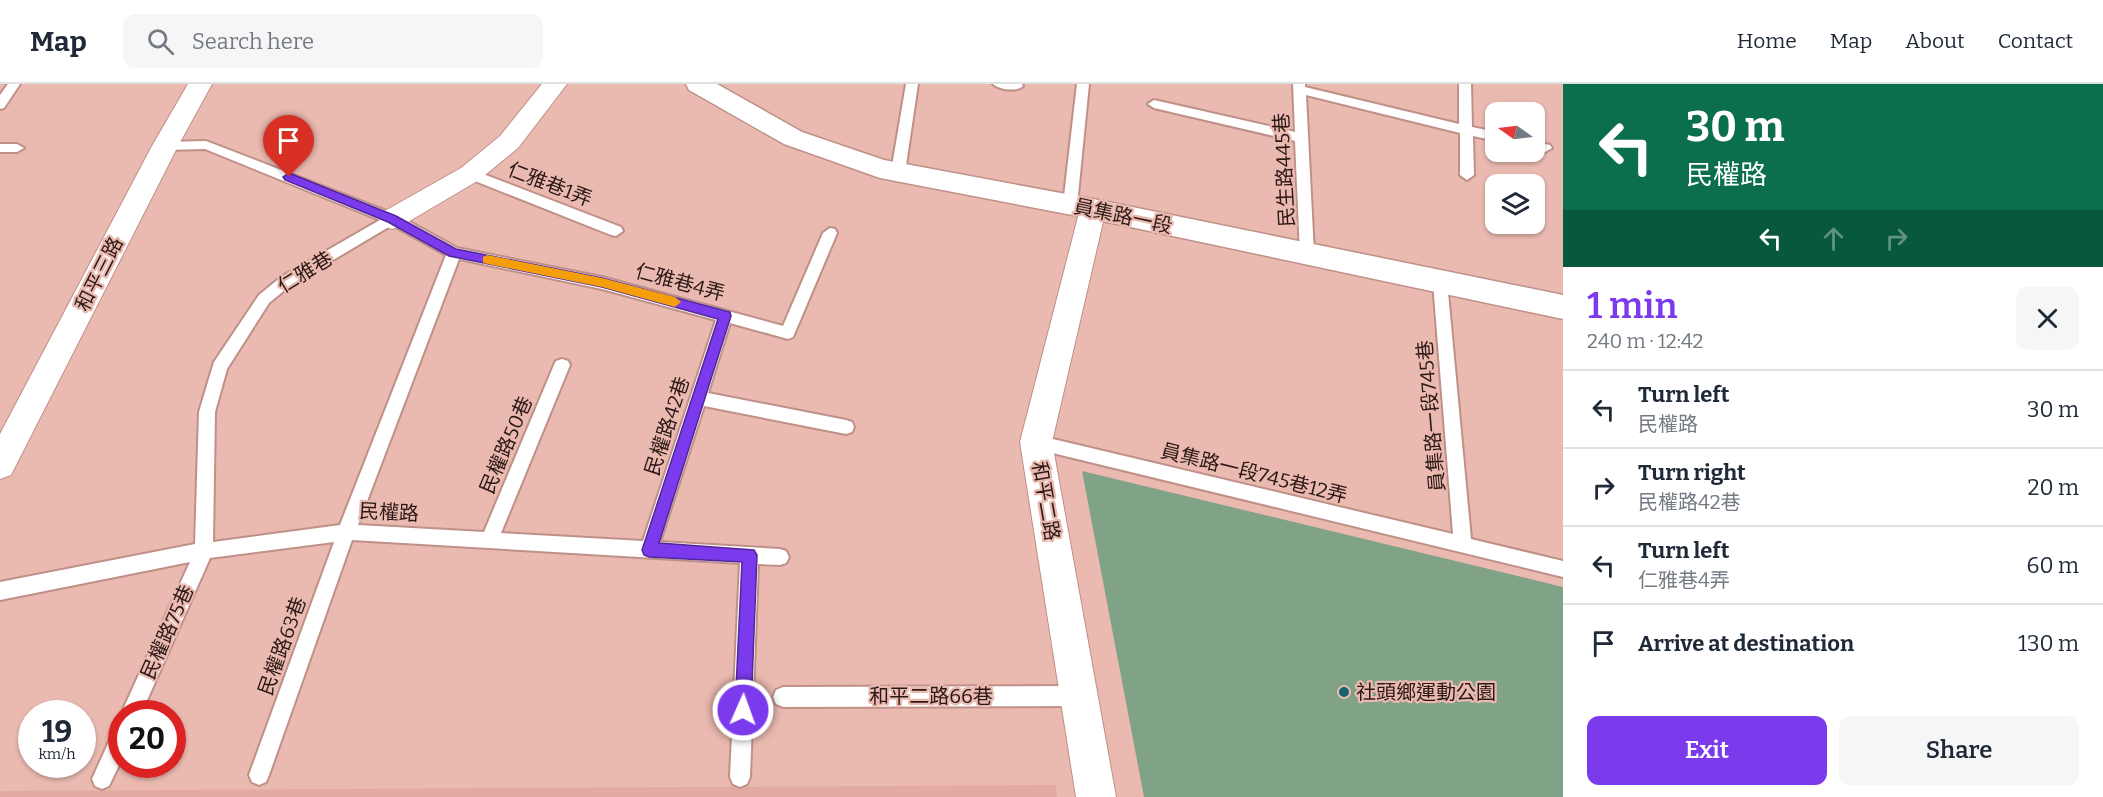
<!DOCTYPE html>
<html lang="en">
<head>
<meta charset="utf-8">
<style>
	:root { --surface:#fff; --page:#f6f6f7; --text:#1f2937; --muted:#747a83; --line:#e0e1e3; --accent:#7c3aed }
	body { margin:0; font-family:Bitter,"Noto Sans TC",serif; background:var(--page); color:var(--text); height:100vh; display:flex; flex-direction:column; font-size:22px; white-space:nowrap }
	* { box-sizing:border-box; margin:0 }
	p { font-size:20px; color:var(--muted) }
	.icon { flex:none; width:33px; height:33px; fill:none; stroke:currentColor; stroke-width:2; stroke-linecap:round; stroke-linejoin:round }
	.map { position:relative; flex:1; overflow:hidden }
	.sheet { display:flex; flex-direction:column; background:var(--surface); width:540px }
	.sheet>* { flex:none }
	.guide { background:#0b6e4f; color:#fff; overflow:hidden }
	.needle { width:39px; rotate:284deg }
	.buttons { position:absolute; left:1485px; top:18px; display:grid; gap:12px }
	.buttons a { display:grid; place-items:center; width:60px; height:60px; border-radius:12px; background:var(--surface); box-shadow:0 2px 4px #0004; font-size:30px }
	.speed { position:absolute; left:18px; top:616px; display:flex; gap:12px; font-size:30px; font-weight:700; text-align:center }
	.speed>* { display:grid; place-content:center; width:78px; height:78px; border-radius:50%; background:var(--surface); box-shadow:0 2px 4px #0004; line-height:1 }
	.speed small { font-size:15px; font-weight:400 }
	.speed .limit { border:9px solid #d22; background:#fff; color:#111 }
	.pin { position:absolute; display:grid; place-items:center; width:51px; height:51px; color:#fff; margin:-62px -26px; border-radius:50% 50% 50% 0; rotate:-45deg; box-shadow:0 0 6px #0007 }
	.pin .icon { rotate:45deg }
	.me { position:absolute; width:66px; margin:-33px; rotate:2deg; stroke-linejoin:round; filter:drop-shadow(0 0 4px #0008) }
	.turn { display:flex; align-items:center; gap:21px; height:126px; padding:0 24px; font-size:27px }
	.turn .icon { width:78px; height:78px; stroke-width:2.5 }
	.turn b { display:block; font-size:42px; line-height:51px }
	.lanes { display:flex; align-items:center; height:57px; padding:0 24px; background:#0003; justify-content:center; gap:30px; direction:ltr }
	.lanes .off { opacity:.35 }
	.round { display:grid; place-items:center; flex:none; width:63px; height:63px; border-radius:12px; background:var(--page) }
	.summary { display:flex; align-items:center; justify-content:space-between; height:102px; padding:0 24px }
	h1 { font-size:36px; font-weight:600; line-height:45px; color:var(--accent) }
	.action { display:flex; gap:12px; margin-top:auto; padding:12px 24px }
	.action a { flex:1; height:69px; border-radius:12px; background:var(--accent); color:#fff; font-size:24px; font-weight:600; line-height:69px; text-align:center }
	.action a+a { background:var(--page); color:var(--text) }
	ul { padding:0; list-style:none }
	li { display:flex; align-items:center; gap:18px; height:78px; padding:0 24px; border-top:2px solid var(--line) }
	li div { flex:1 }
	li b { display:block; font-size:22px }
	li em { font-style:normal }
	header { display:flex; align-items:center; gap:36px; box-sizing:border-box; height:84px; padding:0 30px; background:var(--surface); border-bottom:2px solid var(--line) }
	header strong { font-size:28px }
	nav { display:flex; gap:33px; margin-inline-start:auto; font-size:21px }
	.search { width:420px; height:54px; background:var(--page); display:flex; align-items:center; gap:15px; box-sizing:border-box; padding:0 21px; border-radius:12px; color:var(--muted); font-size:22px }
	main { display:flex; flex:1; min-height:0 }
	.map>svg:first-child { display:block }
	.built { fill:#e2aaa0 }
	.green { fill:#80a286 }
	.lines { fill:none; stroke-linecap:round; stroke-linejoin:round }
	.lane-casing { stroke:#bf9088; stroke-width:4 }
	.street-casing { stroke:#bf9088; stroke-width:2 }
	.secondary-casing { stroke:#bf9088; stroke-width:3 }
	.lane { fill:#fff; fill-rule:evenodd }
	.street { fill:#fff; fill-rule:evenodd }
	.secondary { fill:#fff; fill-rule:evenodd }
	.route { fill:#7c3aed; stroke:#51269a; stroke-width:1.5 }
	.slow { fill:#f59e0b }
	.poi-dot { fill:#16626e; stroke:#eab9b0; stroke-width:2 }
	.labels { text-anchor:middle; stroke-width:4.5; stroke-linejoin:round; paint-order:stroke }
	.street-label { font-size:20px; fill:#2b1916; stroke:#eab9b0 }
	.poi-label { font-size:20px; fill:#2b1916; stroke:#eab9b0; text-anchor:start }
</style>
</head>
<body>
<header>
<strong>Map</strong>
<div class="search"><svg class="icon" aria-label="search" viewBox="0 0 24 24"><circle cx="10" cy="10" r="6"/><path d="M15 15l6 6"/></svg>Search here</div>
<nav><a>Home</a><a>Map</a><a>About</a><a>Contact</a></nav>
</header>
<main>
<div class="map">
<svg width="1563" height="713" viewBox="0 0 1563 713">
	<rect width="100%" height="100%" fill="#eab9b0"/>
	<!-- built -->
	<polygon class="built" points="1056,701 1057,713 0,713 0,707"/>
	<!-- green -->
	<polygon class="green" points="1082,387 1563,503 1563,713 1144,713"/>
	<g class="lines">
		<!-- lane casing -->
		<g class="lane-casing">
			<g id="lane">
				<polygon points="8,0 20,0 4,24 0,25 0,11"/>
				<polygon points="906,0 918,0 905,88 898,93 891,88"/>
				<path d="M993,0h29l1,2c-6,6 -24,4 -30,-2z"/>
				<polygon points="1077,0 1089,0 1077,121 1070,126 1063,121"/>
				<polygon points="1293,0 1305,0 1305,3 1459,40 1459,0 1471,0 1472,43 1496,48 1496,57 1473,52 1474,91 1467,96 1460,91 1460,49 1306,11 1314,170 1307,175 1300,170 1295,57 1154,24 1148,20 1154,16 1295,48"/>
				<path d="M206,57l191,74 60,33 145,29 181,49 40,-93 7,-5 5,1 2,4 -44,104 -5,2 -58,-16 -22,70 138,27 6,2 2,5 -2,5 -6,2 -142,-28 -44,136 120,7 6,2 3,6 -3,6 -6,2 -22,-1 -8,213 -3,7 -7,3 -7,-3 -3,-7 10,-214 -388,-23 -83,235 -3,7 -7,3 -7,-3 -3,-7 85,-233 -124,16 -69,156h-20l69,-152 -190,38v-18l195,-38 4,-132 15,-50 45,-67 22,-18 99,-57 -175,-71 -40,1 -7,-4 7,-4zM392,141l54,30 -106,270 -127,17 2,-130 12,-43 42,-66 22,-18zM459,175l143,30 114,31 -73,221 -142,-8 69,-168 -2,-4 -6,-2 -6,2 -2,4 -70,167 -126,-7z"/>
				<polygon points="1534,58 1550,61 1552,64 1545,68 1534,67"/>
				<polygon points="0,60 17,60 24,64 17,68 0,68"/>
				<polygon points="470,85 621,143 623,147 616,152 611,151 465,93 463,90"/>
				<polygon points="1440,192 1445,194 1447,198 1471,455 1563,477 1563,493 1036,365 1030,363 1028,358 1030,353 1036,351 1453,450 1433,198 1435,194"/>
				<polygon points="1079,602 1086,605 1089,612 1086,619 1079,622 783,623 776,620 773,613 776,606 783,603"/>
				<polygon points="122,641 122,675 109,702 102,705 95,702 92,695 115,644"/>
			</g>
		</g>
		<!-- street casing -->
		<g class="street-casing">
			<g id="street">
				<polygon points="188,0 212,0 178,62 11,391 0,395 0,350 152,62"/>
				<polygon points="542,0 567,0 518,64 479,96 401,142 392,145 383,142 379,135 383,128 461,84 500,52"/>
				<polygon points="1093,115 1102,118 1106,125 1052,358 1116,713 1076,713 1020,358 1080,125 1084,118"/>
			</g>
		</g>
		<!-- secondary casing -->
		<g class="secondary-casing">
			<polygon id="secondary" points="686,0 717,0 802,48 884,76 1093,115 1563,211 1563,235 1093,135 880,94 784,60 689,6"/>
		</g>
		<!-- lane -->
		<use href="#lane" class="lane"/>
		<!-- street -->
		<use href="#street" class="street"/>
		<!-- secondary -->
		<use href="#secondary" class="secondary"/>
	</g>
	<!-- route -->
	<polygon class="route" points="289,89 396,132 456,165 602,194 730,228 731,232 659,459 754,466 757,471 751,626 749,632 743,634 737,632 735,626 742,478 649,473 644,471 642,466 718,235 602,203 449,172 388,138 285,96 283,93"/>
	<!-- slow -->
	<polygon class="slow" points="487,171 602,194 675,213 681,218 675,223 602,203 483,179 483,173"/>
	<!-- markers -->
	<circle class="poi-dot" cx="1344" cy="608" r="6"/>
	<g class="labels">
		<!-- street labels -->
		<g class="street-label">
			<text transform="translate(1284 86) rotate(-93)" y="7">民生路445巷</text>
			<text transform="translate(550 100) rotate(21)" y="7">仁雅巷1弄</text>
			<text transform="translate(1123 132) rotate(12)" y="7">員集路一段</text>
			<text transform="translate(305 188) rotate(-32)" y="7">仁雅巷</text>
			<text transform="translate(99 190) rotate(-63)" y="7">和平三路</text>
			<text transform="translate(680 198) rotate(15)" y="7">仁雅巷4弄</text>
			<text transform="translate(1431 332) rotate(-95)" y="7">員集路一段745巷</text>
			<text transform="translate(667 342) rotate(-72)" y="7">民權路42巷</text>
			<text transform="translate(506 361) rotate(-67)" y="7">民權路50巷</text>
			<text transform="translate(1254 389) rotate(14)" y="7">員集路一段745巷12弄</text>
			<text transform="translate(1046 417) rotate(80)" y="7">和平二路</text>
			<text transform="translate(389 428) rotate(3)" y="7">民權路</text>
			<text transform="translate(167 548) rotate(-66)" y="7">民權路75巷</text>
			<text transform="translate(282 562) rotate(-70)" y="7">民權路63巷</text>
			<text x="931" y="619">和平二路66巷</text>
		</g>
		<!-- poi labels -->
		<g class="poi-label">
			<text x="1356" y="615">社頭鄉運動公園</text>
		</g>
	</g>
</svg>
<div class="buttons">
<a><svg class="needle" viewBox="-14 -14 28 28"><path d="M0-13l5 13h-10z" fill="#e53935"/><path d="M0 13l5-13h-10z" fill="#747a83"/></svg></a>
<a><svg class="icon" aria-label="layers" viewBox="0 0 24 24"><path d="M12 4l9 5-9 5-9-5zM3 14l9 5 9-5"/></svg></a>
</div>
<div class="speed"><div>19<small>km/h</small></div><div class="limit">20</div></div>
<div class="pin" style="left:289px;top:93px;background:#d93025"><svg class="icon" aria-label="arrive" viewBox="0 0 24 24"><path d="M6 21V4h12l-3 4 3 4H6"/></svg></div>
<svg class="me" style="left:743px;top:626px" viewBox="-20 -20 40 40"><circle r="17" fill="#7c3aed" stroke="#fff" stroke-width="3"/><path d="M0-11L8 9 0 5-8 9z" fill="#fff"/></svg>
</div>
<section class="sheet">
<div class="guide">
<div class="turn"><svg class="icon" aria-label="left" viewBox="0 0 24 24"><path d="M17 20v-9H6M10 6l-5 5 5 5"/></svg><div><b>30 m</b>民權路</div></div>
<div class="lanes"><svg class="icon" aria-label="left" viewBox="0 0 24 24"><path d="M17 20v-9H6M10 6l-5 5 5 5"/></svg><svg class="icon off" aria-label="ahead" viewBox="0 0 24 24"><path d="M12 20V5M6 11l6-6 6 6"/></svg><svg class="icon off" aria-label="right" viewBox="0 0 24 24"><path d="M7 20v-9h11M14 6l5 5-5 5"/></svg></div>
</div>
<div class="summary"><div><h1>1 min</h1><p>240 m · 12:42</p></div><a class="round"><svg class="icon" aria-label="close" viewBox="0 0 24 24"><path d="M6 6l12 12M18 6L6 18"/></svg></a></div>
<ul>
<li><svg class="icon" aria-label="left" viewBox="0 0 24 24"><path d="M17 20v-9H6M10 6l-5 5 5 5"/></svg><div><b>Turn left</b><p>民權路</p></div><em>30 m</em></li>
<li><svg class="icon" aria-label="right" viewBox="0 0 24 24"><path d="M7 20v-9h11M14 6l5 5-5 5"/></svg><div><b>Turn right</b><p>民權路42巷</p></div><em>20 m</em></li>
<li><svg class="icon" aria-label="left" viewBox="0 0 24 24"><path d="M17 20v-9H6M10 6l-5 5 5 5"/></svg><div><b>Turn left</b><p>仁雅巷4弄</p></div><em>60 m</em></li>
<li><svg class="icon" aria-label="arrive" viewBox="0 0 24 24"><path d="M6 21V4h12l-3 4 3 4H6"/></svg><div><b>Arrive at destination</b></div><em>130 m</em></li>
</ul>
<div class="action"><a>Exit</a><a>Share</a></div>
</section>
</main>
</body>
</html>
